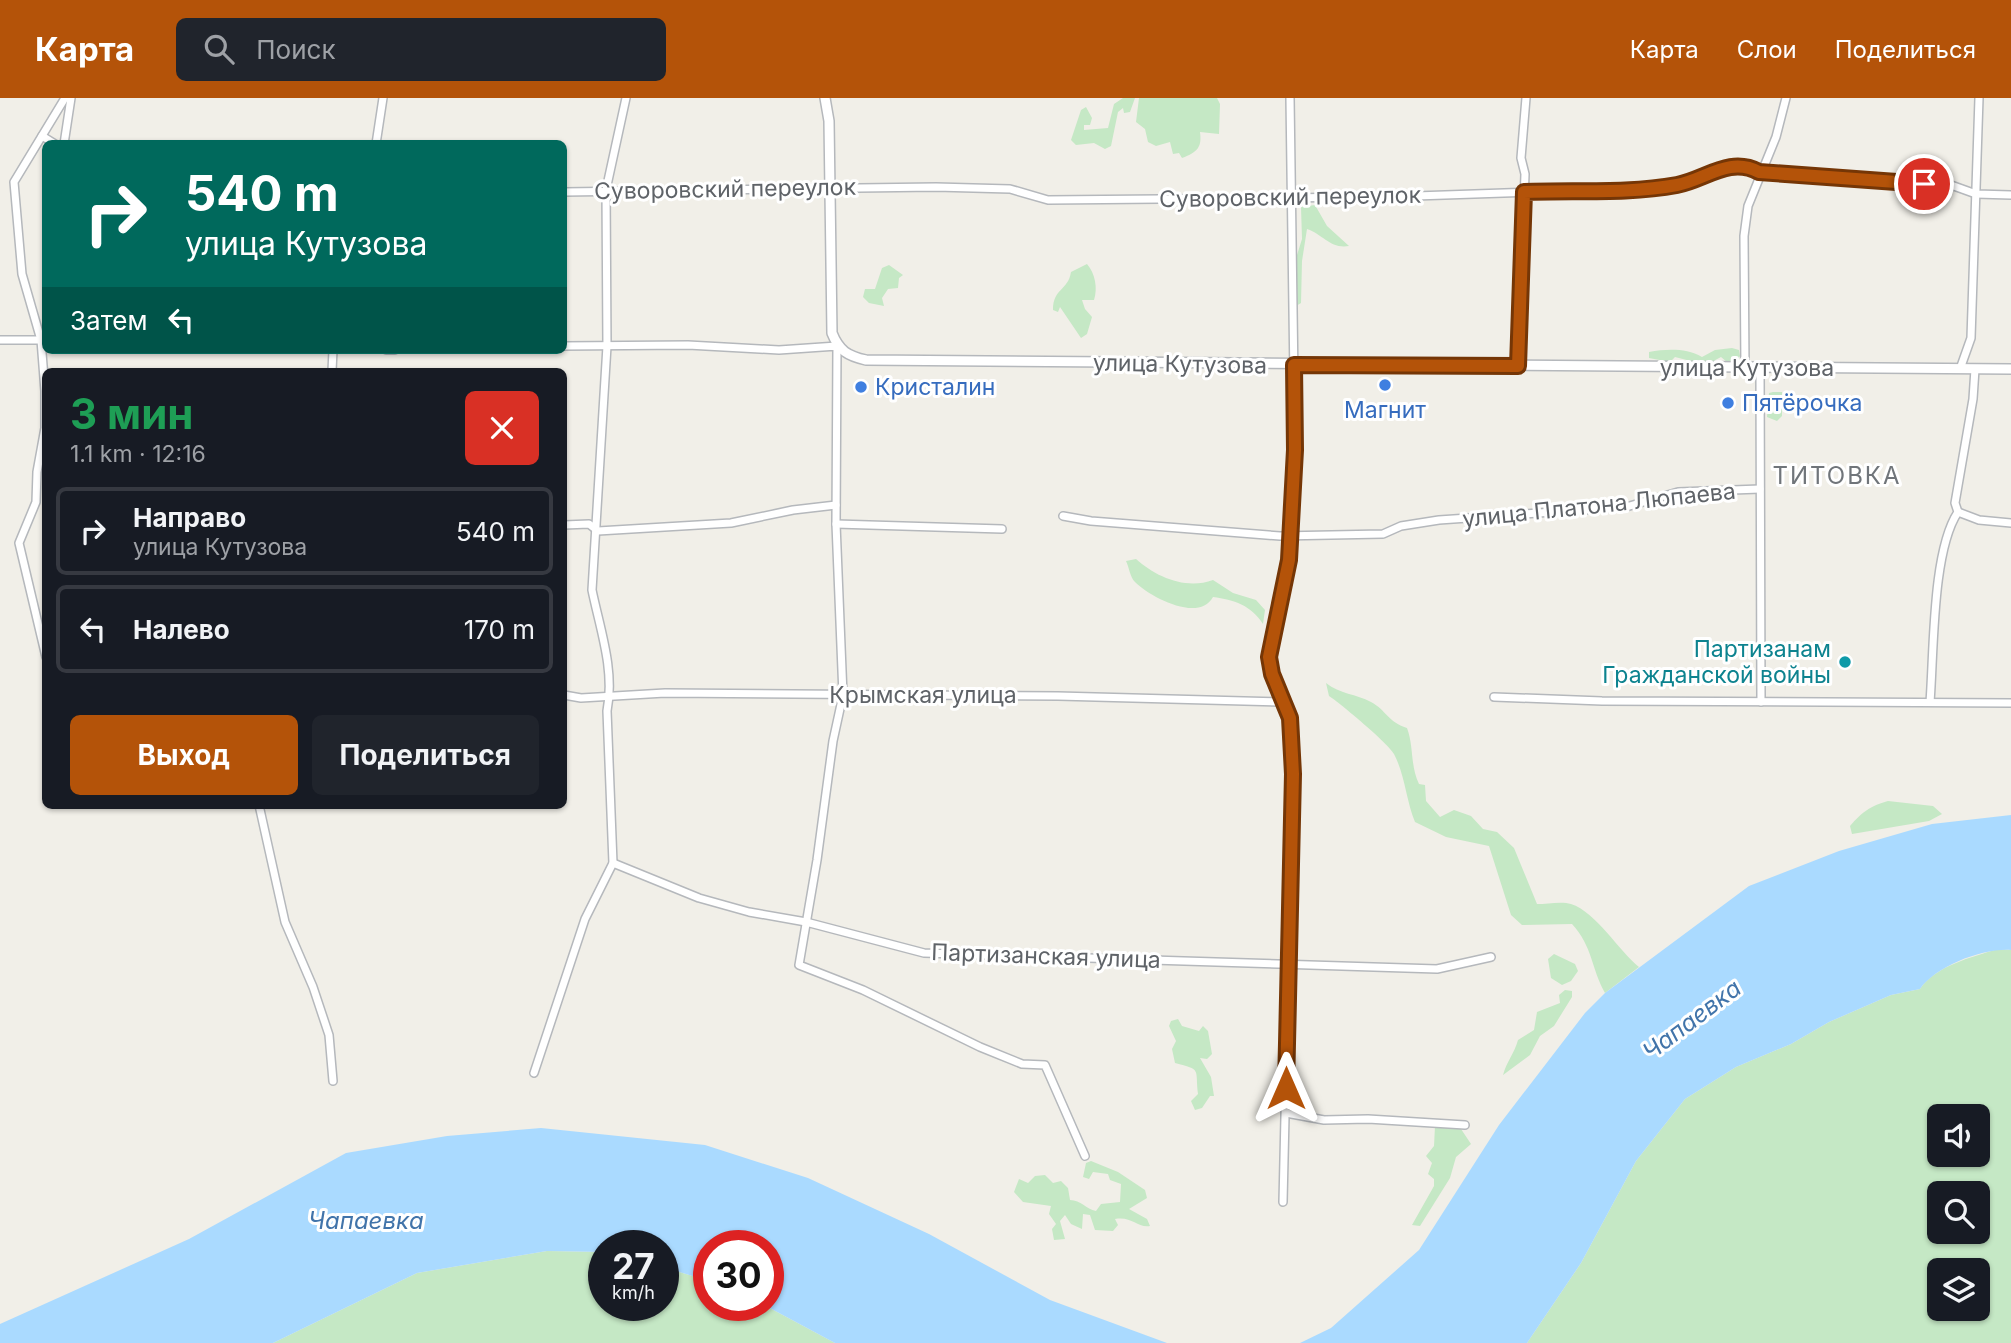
<!DOCTYPE html>
<html lang="ru">
<head>
<meta charset="utf-8">
<style>
	:root { --surface:#171b24; --page:#20242c; --text:#f1f3f6; --muted:#9ea1a6; --line:#363941; --accent:#b45309 }
	body { margin:0; font-family:Inter,sans-serif; background:var(--page); color:var(--text); height:100vh; display:flex; flex-direction:column; font-size:26px; white-space:nowrap }
	* { box-sizing:border-box; margin:0 }
	p { font-size:23px; color:var(--muted) }
	.icon { flex:none; width:38px; height:38px; fill:none; stroke:currentColor; stroke-width:2; stroke-linecap:round; stroke-linejoin:round }
	.map { position:relative; flex:1; overflow:hidden }
	.drawer { position:absolute; left:42px; top:270px; width:525px; height:441px; display:flex; flex-direction:column; background:var(--surface); border-radius:10px; box-shadow:0 2px 5px #0004 }
	.drawer>* { flex:none }
	.guide { position:absolute; left:42px; top:42px; width:525px; height:214px; border-radius:10px; box-shadow:0 2px 5px #0004; background:#00695c; color:#fff; overflow:hidden }
	.controls { position:absolute; left:1927px; top:1006px; display:grid; gap:14px }
	.controls a { display:grid; place-items:center; width:63px; height:63px; border-radius:10px; background:var(--surface); box-shadow:0 2px 5px #0004; font-size:35px }
	.speed { position:absolute; left:588px; top:1132px; display:flex; gap:14px; font-size:35px; font-weight:700; text-align:center }
	.speed>* { display:grid; place-content:center; width:91px; height:91px; border-radius:50%; background:var(--surface); box-shadow:0 2px 5px #0004; line-height:1 }
	.speed small { font-size:18px; font-weight:400 }
	.speed .limit { border:10px solid #d22; background:#fff; color:#111 }
	.pin { position:absolute; display:grid; place-items:center; width:60px; height:60px; color:#fff; margin:-30px; border:4px solid #fff; border-radius:50%; box-shadow:0 2px 7px #0007 }
	.me { position:absolute; width:77px; margin:-38px; rotate:0deg; stroke-linejoin:round; filter:drop-shadow(0 0 5px #0008) }
	.turn { display:flex; align-items:center; gap:24px; height:147px; padding:0 28px; font-size:32px }
	.turn .icon { width:91px; height:91px; stroke-width:2.5 }
	.turn b { display:block; font-size:49px; line-height:60px }
	.then { display:flex; align-items:center; height:66px; padding:0 28px; background:#0003; gap:14px; font-size:26px }
	.round { display:grid; place-items:center; flex:none; width:74px; height:74px; border-radius:10px; background:var(--page) }
	.head { display:flex; align-items:center; justify-content:space-between; height:119px; padding:0 28px }
	h1 { font-size:42px; font-weight:700; line-height:52px; color:#1e9e55 }
	.action { display:flex; gap:14px; margin-top:auto; padding:14px 28px }
	.action a { flex:1; height:80px; border-radius:10px; background:var(--accent); color:#fff; font-size:28px; font-weight:700; line-height:80px; text-align:center }
	.action a+a { background:var(--page); color:var(--text) }
	ul { padding:0; list-style:none }
	li { display:flex; align-items:center; gap:21px; height:88px; margin:0 14px 10px; padding:0 14px; border:4px solid var(--line); border-radius:10px }
	li div { flex:1 }
	li b { display:block; font-size:26px }
	li em { font-style:normal }
	header { display:flex; align-items:center; gap:42px; box-sizing:border-box; height:98px; padding:0 35px; background:var(--accent); color:#fff }
	header strong { font-size:33px }
	nav { display:flex; gap:38px; margin-inline-start:auto; font-size:24px }
	.search { width:490px; height:63px; background:var(--page); display:flex; align-items:center; gap:18px; box-sizing:border-box; padding:0 24px; border-radius:10px; color:var(--muted); font-size:26px }
	.map>svg:first-child { display:block }
	.green { fill:#c5e8c5; fill-rule:evenodd }
	.water { fill:#aadaff }
	.lines { fill:none; stroke-linecap:round; stroke-linejoin:round }
	.minor-casing { stroke:#b5b8bc; stroke-width:10 }
	.tertiary-casing { stroke:#b5b8bc; stroke-width:12 }
	.minor { stroke:#fff; stroke-width:7 }
	.tertiary { stroke:#fff; stroke-width:9 }
	.route-casing { stroke:#753606; stroke-width:18 }
	.route { stroke:#b45309; stroke-width:12 }
	.shop-dot { fill:#3f7fe0; stroke:#fff; stroke-width:2.5 }
	.culture-dot { fill:#0f9aa8; stroke:#fff; stroke-width:2.5 }
	.labels { text-anchor:middle; stroke-width:6; stroke-linejoin:round; paint-order:stroke }
	.street-label { font-size:23px; fill:#5f6368; stroke:#fff }
	.shop-label { font-size:23px; fill:#366cbe; stroke:#fff; text-anchor:start }
	.culture-label { font-size:23px; fill:#0d838f; stroke:#fff; text-anchor:end }
	.neighbourhood-label { font-size:24px; letter-spacing:2px; fill:#70757a; stroke:#fff }
	.water-label { font-size:24px; font-style:italic; fill:#4174aa; stroke:#fff }
</style>
</head>
<body>
<header>
<strong>Карта</strong>
<div class="search"><svg class="icon" aria-label="search" viewBox="0 0 24 24"><circle cx="10" cy="10" r="6"/><path d="M15 15l6 6"/></svg>Поиск</div>
<nav><a>Карта</a><a>Слои</a><a>Поделиться</a></nav>
</header>
<div class="map">
<svg width="2011" height="1245" viewBox="0 0 2011 1245">
	<rect width="100%" height="100%" fill="#f1efe8"/>
	<!-- green -->
	<g class="green">
		<polygon points="1123,0 1135,0 1130,14 1124,15 1123,10 1118,14 1111,48 1105,51 1094,45 1076,47 1071,42 1081,12 1086,9 1092,20 1090,27 1084,27 1084,32 1108,30 1114,6"/>
		<path d="M1139,0h78l3,6 -1,30 -19,-2c2,15 -2,20 -18,26l-3,-5 -6,1 -3,-12 -14,4 -8,-4 -3,-13 -9,-7z"/>
		<path d="M1315,107l12,21 22,20c-19,3 -25,-11 -42,-17l-5,32 -1,42 -5,3 1,-51 5,-16 -1,-32z"/>
		<path d="M1087,166c8,9 11,24 7,36h-12l3,9 7,8 -5,17 -6,4 -21,-31 -2,5 -5,-2c0,-22 15,-19 18,-38z"/>
		<polygon points="889,167 903,177 899,180 898,190 888,191 882,200 884,208 869,205 863,199 865,191 875,191 882,170"/>
		<path d="M1732,250l7,2 1,6 -4,6h-9l-6,-5 -15,8 -31,-8 -5,5 -21,-4v-6c18,-3 37,-4 53,5l13,-7z"/>
		<polygon points="1773,294 1782,294 1782,318 1777,323 1767,319 1769,295"/>
		<path d="M1136,461c20,18 50,31 77,21l20,13 23,7 9,10 -2,14c-12,-19 -29,-24 -50,-27 -14,26 -63,0 -78,-15 -5,-5 -6,-15 -9,-21z"/>
		<path d="M1326,585c14,11 30,11 45,19 15,8 17,20 36,26 7,19 3,37 12,56l6,1 1,16 14,16 14,-7 17,6 12,13 14,3 17,16 23,56c10,0 25,-3 34,0 25,8 48,47 68,63l-34,26c-14,-25 -12,-46 -33,-69l-50,1 -11,-10 -22,-69 -43,-9 -31,-15c-9,-22 -10,-47 -21,-68 -5,-10 -54,-51 -65,-58z"/>
		<path d="M1888,703l45,5 9,8 -13,7 -77,13 -2,-8c12,-14 20,-20 38,-25z"/>
		<path d="M1998,851l13,1v393h-484l54,-80 55,-102 49,-62 51,-32 55,-23 38,-22 62,-27 29,-6c15,-23 52,-32 78,-40zM1939,1018h39v39h-39zM1939,1096h39v38h-39zM1939,1172h39v39h-39z"/>
		<polygon points="1554,856 1575,866 1578,873 1571,883 1562,887 1551,880 1548,861"/>
		<path d="M1565,892l7,1v6l-18,29 -14,10 -10,19 -27,20c4,-14 11,-21 15,-35l16,-10 3,-18 23,-9 -1,-8z"/>
		<path d="M1178,921l4,7 17,5 4,-5 5,5 4,23 -5,5 -7,-1 11,19 3,19h-4l-8,12 -7,2 -4,-9 7,-7c-3,-26 4,-24 -23,-31l-3,-14 4,-8 -7,-15 2,-5z"/>
		<polygon points="1435,1028 1461,1031 1471,1046 1456,1059 1450,1080 1420,1128 1412,1127 1434,1088 1434,1081 1428,1076 1432,1065 1426,1058 1434,1048"/>
		<path d="M1091,1063l27,11 27,18 2,8 -18,11 18,10 3,7c-13,2 -18,-10 -35,-7l3,6 -5,6 -18,-1 -5,-15 -7,-1 -1,15 -11,-5 -6,-9 -5,6 5,18 -11,1 -2,-11 4,-5 -7,-10 2,-8 -28,-4 -9,-10 5,-13 9,4 7,-7 10,-1 8,8 8,-2 7,7 2,12c11,0 16,9 26,11l5,-7 19,-2 1,-18 -11,-4 -2,-6 -15,-2 -4,7 -6,-2 3,-14z"/>
		<polygon points="547,1153 604,1154 604,1208 663,1208 663,1169 709,1183 709,1208 766,1208 835,1245 273,1245 417,1175"/>
	</g>
	<!-- water -->
	<g class="water">
		<path d="M2011,717v135c-28,-2 -75,16 -91,39l-29,6 -62,27 -38,22 -55,23 -51,32 -49,62 -55,102 -54,80h-227l31,-15 88,-78 80,-125 86,-112 20,-20 144,-107 90,-35 93,-27z"/>
		<polygon points="541,1030 705,1047 808,1080 929,1136 1050,1202 1167,1245 835,1245 766,1208 768,1148 709,1148 709,1183 663,1169 663,1148 604,1148 604,1154 547,1153 417,1175 273,1245 0,1245 0,1226 189,1141 346,1055 447,1038"/>
	</g>
	<g class="lines">
		<!-- minor casing -->
		<g class="minor-casing">
			<g id="minor">
				<polyline points="42,38 55,46"/>
				<polyline points="64,46 71,0"/>
				<polyline points="376,46 383,0"/>
				<path d="M564,94l372,-5 74,2 38,11 338,-3 272,-9c33,-4 71,-32 101,-16l192,13 25,9 35,1"/>
				<polyline points="0,242 45,242"/>
				<polyline points="564,248 688,247 779,252 837,248 836,426 843,597 833,643 817,762 799,867 863,892 980,949 1022,966 1045,967 1085,1058"/>
				<polyline points="386,252 395,252"/>
				<polyline points="1518,268 1525,76 1521,60 1526,0"/>
				<polyline points="1745,270 1744,138 1748,108 1776,39 1786,0"/>
				<polyline points="1760,270 1761,604"/>
				<polyline points="1960,271 1971,240 1979,0"/>
				<polyline points="332,273 333,252"/>
				<polyline points="1958,414 1979,422 2011,425"/>
				<polyline points="1063,418 1091,423 1280,438 1383,436 1401,428 1439,422 1626,409 1678,394 1760,391"/>
				<polyline points="836,426 1002,431"/>
				<polyline points="564,427 589,426 598,433 731,425 793,412 836,407"/>
				<polyline points="46,559 19,445 36,404 37,374 45,330 45,293 41,242 22,176 14,84 65,0"/>
				<polyline points="564,597 581,600 665,595 1058,598 1282,604"/>
				<polyline points="1494,599 1602,603 2011,605"/>
				<path d="M1930,604c4,-50 2,-151 28,-190l-3,-9 18,-104 2,-30"/>
				<polyline points="259,707 285,824 313,889 329,937 333,983"/>
				<polyline points="613,765 699,800 749,814 806,824 924,855 1437,871 1491,859"/>
				<path d="M534,975l51,-154 28,-56 -6,-152c8,-41 -7,-82 -15,-121l15,-244 -1,-156 20,-92"/>
				<polyline points="1286,1015 1324,1022 1368,1021 1465,1027"/>
				<polyline points="1283,1104 1293,676 1290,619 1272,576 1268,559 1289,462 1295,352 1290,0"/>
			</g>
		</g>
		<!-- tertiary casing -->
		<g class="tertiary-casing">
			<path id="tertiary" d="M825,0l4,23 3,212c7,18 16,23 34,27l1145,9"/>
		</g>
		<!-- minor -->
		<use href="#minor" class="minor"/>
		<!-- tertiary -->
		<use href="#tertiary" class="tertiary"/>
	</g>
	<g class="lines">
		<!-- route casing -->
		<g class="route-casing">
			<path id="route" d="M1286,990l7,-314 -3,-56 -18,-44 -3,-17 20,-97 6,-110 -1,-85 224,1 6,-174c50,-2 104,2 153,-7 28,-5 52,-29 82,-13l165,12"/>
		</g>
		<!-- route -->
		<use href="#route" class="route"/>
	</g>
	<!-- markers -->
	<g class="shop-dot">
		<circle cx="1385" cy="287" r="7"/>
		<circle cx="861" cy="289" r="7"/>
		<circle cx="1728" cy="305" r="7"/>
	</g>
	<circle class="culture-dot" cx="1845" cy="564" r="7"/>
	<g class="labels">
		<!-- street labels -->
		<g class="street-label">
			<text transform="translate(725 91) rotate(-1)" y="8">Суворовский переулок</text>
			<text transform="translate(1290 99) rotate(-1)" y="8">Суворовский переулок</text>
			<text transform="translate(1180 266) rotate(1)" y="8">улица Кутузова</text>
			<text x="1747" y="278">улица Кутузова</text>
			<text transform="translate(1599 407) rotate(-6)" y="8">улица Платона Люпаева</text>
			<text x="923" y="605">Крымская улица</text>
			<text transform="translate(1046 858) rotate(2)" y="8">Партизанская улица</text>
		</g>
		<!-- shop labels -->
		<g class="shop-label">
			<text x="875" y="297">Кристалин</text>
			<text x="1742" y="313">Пятёрочка</text>
			<text x="1385" y="320" text-anchor="middle">Магнит</text>
		</g>
		<!-- culture labels -->
		<g class="culture-label">
			<text x="1831" y="559">Партизанам<tspan x="1831" dy="26">Гражданской войны</tspan></text>
		</g>
		<!-- neighbourhood labels -->
		<g class="neighbourhood-label">
			<text x="1837" y="386">ТИТОВКА</text>
		</g>
		<!-- water labels -->
		<g class="water-label">
			<text transform="translate(1692 922) rotate(-37)" y="8">Чапаевка</text>
			<text x="366" y="1131">Чапаевка</text>
		</g>
	</g>
</svg>
<div class="controls">
<a><svg class="icon" aria-label="sound" viewBox="0 0 24 24"><path d="M4 9h4l5-4v14l-5-4H4zM17 9q2 3 0 6"/></svg></a>
<a><svg class="icon" aria-label="search" viewBox="0 0 24 24"><circle cx="10" cy="10" r="6"/><path d="M15 15l6 6"/></svg></a>
<a><svg class="icon" aria-label="layers" viewBox="0 0 24 24"><path d="M12 4l9 5-9 5-9-5zM3 14l9 5 9-5"/></svg></a>
</div>
<div class="speed"><div>27<small>km/h</small></div><div class="limit">30</div></div>
<div class="pin" style="left:1924px;top:86px;background:#d93025"><svg class="icon" aria-label="arrive" viewBox="0 0 24 24"><path d="M6 21V4h12l-3 4 3 4H6"/></svg></div>
<svg class="me" style="left:1286px;top:990px" viewBox="-20 -20 40 40"><path d="M0-17L14 15 0 8-14 15z" fill="#b45309" stroke="#fff" stroke-width="4"/></svg>
<div class="guide">
<div class="turn"><svg class="icon" aria-label="right" viewBox="0 0 24 24"><path d="M7 20v-9h11M14 6l5 5-5 5"/></svg><div><b>540 m</b>улица Кутузова</div></div>
<div class="then">Затем<svg class="icon" aria-label="left" viewBox="0 0 24 24"><path d="M17 20v-9H6M10 6l-5 5 5 5"/></svg></div>
</div>
<section class="drawer">
<div class="head"><div><h1>3 мин</h1><p>1.1 km · 12:16</p></div><a class="round" style="background:#d93025;color:#fff"><svg class="icon" aria-label="close" viewBox="0 0 24 24"><path d="M6 6l12 12M18 6L6 18"/></svg></a></div>
<ul>
<li><svg class="icon" aria-label="right" viewBox="0 0 24 24"><path d="M7 20v-9h11M14 6l5 5-5 5"/></svg><div><b>Направо</b><p>улица Кутузова</p></div><em>540 m</em></li>
<li><svg class="icon" aria-label="left" viewBox="0 0 24 24"><path d="M17 20v-9H6M10 6l-5 5 5 5"/></svg><div><b>Налево</b></div><em>170 m</em></li>
</ul>
<div class="action"><a>Выход</a><a>Поделиться</a></div>
</section>
</div>
</body>
</html>
